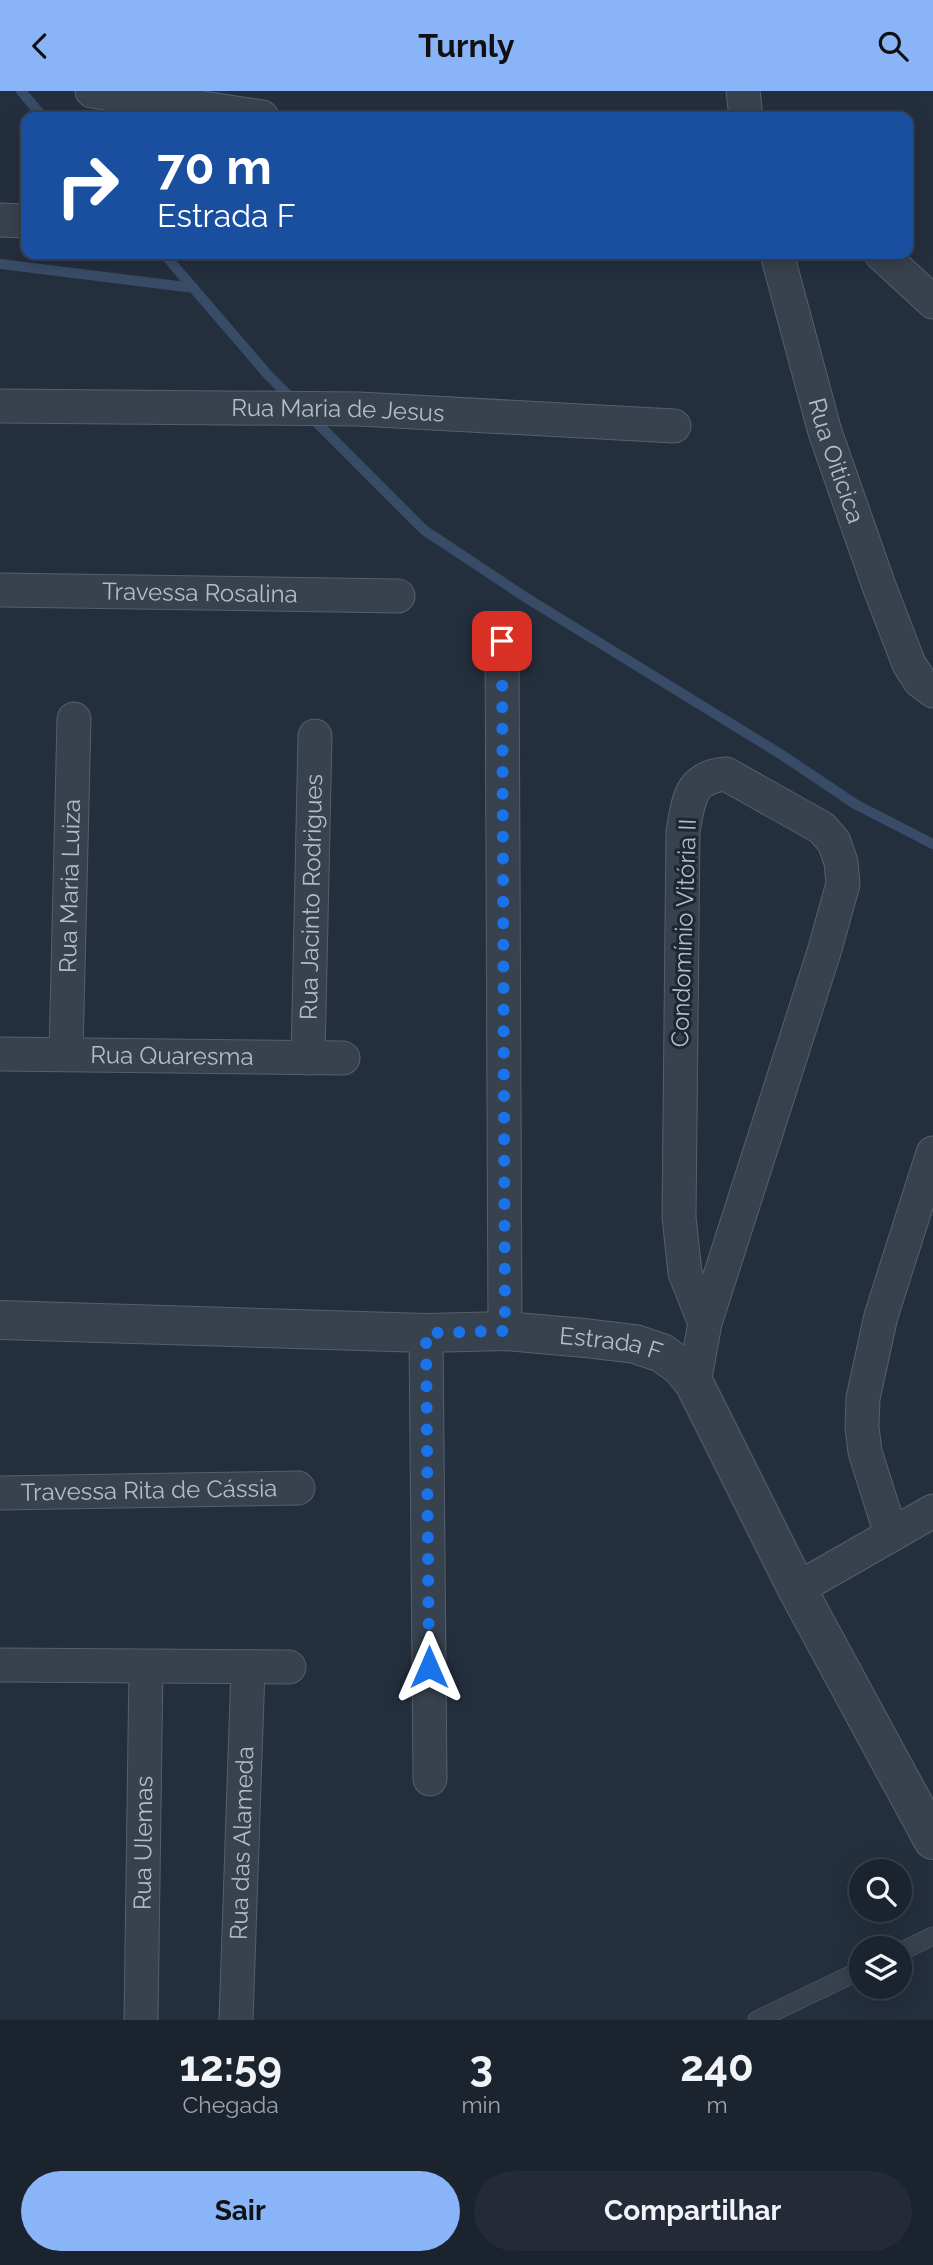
<!DOCTYPE html>
<html lang="pt">
<head>
<meta charset="utf-8">
<style>
	:root { --surface:#1b232e; --page:#242b36; --text:#f1f3f6; --muted:#a0a4aa; --line:#39404a; --accent:#8ab4f8 }
	body { margin:0; font-family:Raleway,sans-serif; background:var(--page); color:var(--text); height:100vh; display:flex; flex-direction:column; font-size:26px; white-space:nowrap }
	* { box-sizing:border-box; margin:0 }
	p { font-size:23px; color:var(--muted) }
	.icon { flex:none; width:38px; height:38px; fill:none; stroke:currentColor; stroke-width:2; stroke-linecap:round; stroke-linejoin:round }
	.map { position:relative; height:1929px; overflow:hidden }
	.details { display:flex; flex-direction:column; background:var(--surface); flex:1 }
	.details>* { flex:none }
	.guide { position:absolute; left:21px; top:21px; width:892px; height:147px; border-radius:14px; box-shadow:0 4px 18px #0003,0 0 0 2px var(--line); background:#1a4fa0; color:#fff; overflow:hidden }
	.fabs { position:absolute; left:849px; top:1768px; display:grid; gap:14px }
	.fabs a { display:grid; place-items:center; width:63px; height:63px; border-radius:50%; background:var(--surface); box-shadow:0 4px 18px #0003,0 0 0 2px var(--line); font-size:35px }
	.pin { position:absolute; display:grid; place-items:center; width:60px; height:60px; color:#fff; margin:-30px; border-radius:14px; box-shadow:0 4px 10px #0006 }
	.me { position:absolute; width:77px; margin:-38px; rotate:0deg; stroke-linejoin:round; filter:drop-shadow(0 0 5px #0008) }
	.turn { display:flex; align-items:center; gap:24px; height:147px; padding:0 21px; font-size:32px }
	.turn .icon { width:91px; height:91px; stroke-width:2.5 }
	.turn b { display:block; font-size:49px; line-height:60px }
	.eta { display:flex; justify-content:space-evenly; align-items:center; height:119px; text-align:center }
	.eta b { font-size:42px; font-weight:700; line-height:49px }
	.action { display:flex; gap:14px; margin-top:auto; padding:14px 21px }
	.action a { flex:1; height:80px; border-radius:42px; background:var(--accent); color:#111; font-size:28px; font-weight:700; line-height:80px; text-align:center }
	.action a+a { background:var(--page); color:var(--text) }
	header { display:flex; justify-content:space-between; align-items:center; height:91px; padding:0 21px; background:var(--accent); color:#111; font-size:32px; font-weight:700 }
	.map>svg:first-child { display:block }
	.lines { fill:none; stroke-linecap:round; stroke-linejoin:round }
	.stream { stroke:#394c67; stroke-width:10 }
	.service-casing { stroke:#565f6c; stroke-width:19 }
	.minor-casing { stroke:#565f6c; stroke-width:35 }
	.tertiary-casing { stroke:#565f6c; stroke-width:40 }
	.service { stroke:#38414e; stroke-width:18 }
	.minor { stroke:#38414e; stroke-width:33 }
	.tertiary { stroke:#38414e; stroke-width:38 }
	.route { stroke:#1a73e8; stroke-width:12; stroke-dasharray:0 21.6 }
	.labels { text-anchor:middle; stroke-width:6; stroke-linejoin:round; paint-order:stroke }
	.street-label { font-size:24px; fill:#b4bcc9; stroke:#1d2633 }
</style>
</head>
<body>
<header><svg class="icon" aria-label="back" viewBox="0 0 24 24"><path d="M15 5l-7 7 7 7"/></svg>Turnly<svg class="icon" aria-label="search" viewBox="0 0 24 24"><circle cx="10" cy="10" r="6"/><path d="M15 15l6 6"/></svg></header>
<div class="map">
<svg width="933" height="1929" viewBox="0 0 933 1929">
	<rect width="100%" height="100%" fill="#242f3e"/>
	<g class="lines">
		<!-- stream -->
		<g class="stream">
			<polyline points="21,0 43,26"/>
			<polyline points="164,163 268,284 293,309"/>
			<polyline points="0,173 194,197"/>
			<polyline points="312,327 424,439 525,506 779,662 855,713 933,753"/>
		</g>
		<!-- service casing -->
		<g class="service-casing">
			<g id="service">
				<polyline points="900,1861 933,1845"/>
				<polyline points="757,1929 861,1879"/>
			</g>
		</g>
		<!-- minor casing -->
		<g class="minor-casing">
			<g id="minor">
				<polyline points="92,0 262,26"/>
				<polyline points="743,0 746,26"/>
				<polyline points="0,129 26,130"/>
				<path id="s1" d="M777,163l48,178 54,154 30,78 11,17 13,10"/>
				<polyline points="881,163 933,211"/>
				<path id="s2" d="M0,315l359,3 315,17"/>
				<path id="s3" d="M0,499l398,6"/>
				<polyline points="502,550 505,1240"/>
				<path id="s4" d="M0,963l343,4"/>
				<path id="s5" d="M66,963l8,-335"/>
				<path id="s6" d="M308,967l7,-322"/>
				<polyline points="426,1242 430,1688"/>
				<path d="M694,1292l11,-60 119,-371 19,-68 -2,-22 -7,-20 -12,-14 -96,-54c-37,3 -37,26 -43,57l-4,386 6,56 20,50"/>
				<path id="s7" d="M0,1402l298,-5"/>
				<polyline points="891,1443 865,1361 862,1336 863,1307 881,1225 933,1062"/>
				<polyline points="797,1498 933,1420"/>
				<polyline points="0,1574 289,1576"/>
				<path id="s8" d="M141,1929l5,-353"/>
				<path id="s9" d="M236,1929l12,-352"/>
			</g>
		</g>
		<!-- tertiary casing -->
		<g class="tertiary-casing">
			<g id="tertiary">
				<path id="s10" d="M0,1229l426,13 79,-2 80,7 50,6 27,9 19,14 13,16 103,206 136,251"/>
			</g>
		</g>
		<!-- service -->
		<use href="#service" class="service"/>
		<!-- minor -->
		<use href="#minor" class="minor"/>
		<!-- tertiary -->
		<use href="#tertiary" class="tertiary"/>
	</g>
	<g class="lines">
		<!-- route -->
		<polyline class="route" points="429,1576 426,1242 505,1240 502,550"/>
	</g>
	<g class="labels">
		<!-- street labels -->
		<g class="street-label">
			<text dy="8" stroke="none"><textPath href="#s2" startOffset="338">Rua Maria de Jesus</textPath></text>
			<text dy="8" stroke="none"><textPath href="#s1" startOffset="215">Rua Oiticica</textPath></text>
			<text dy="8" stroke="none"><textPath href="#s3" startOffset="200">Travessa Rosalina</textPath></text>
			<text dy="8" stroke="none"><textPath href="#s5" startOffset="168">Rua Maria Luiza</textPath></text>
			<text dy="8" stroke="none"><textPath href="#s6" startOffset="161">Rua Jacinto Rodrigues</textPath></text>
			<text transform="translate(684 842) rotate(-88)" y="8">Condomínio Vitória II</text>
			<text dy="8" stroke="none"><textPath href="#s4" startOffset="172">Rua Quaresma</textPath></text>
			<text dy="8" stroke="none"><textPath href="#s10" startOffset="612">Estrada F</textPath></text>
			<text dy="8" stroke="none"><textPath href="#s7" startOffset="149">Travessa Rita de Cássia</textPath></text>
			<text dy="8" stroke="none"><textPath href="#s8" startOffset="177">Rua Ulemas</textPath></text>
			<text dy="8" stroke="none"><textPath href="#s9" startOffset="177">Rua das Alameda</textPath></text>
		</g>
	</g>
</svg>
<div class="fabs">
<a><svg class="icon" aria-label="search" viewBox="0 0 24 24"><circle cx="10" cy="10" r="6"/><path d="M15 15l6 6"/></svg></a>
<a><svg class="icon" aria-label="layers" viewBox="0 0 24 24"><path d="M12 4l9 5-9 5-9-5zM3 14l9 5 9-5"/></svg></a>
</div>
<div class="pin" style="left:502px;top:550px;background:#d93025"><svg class="icon" aria-label="arrive" viewBox="0 0 24 24"><path d="M6 21V4h12l-3 4 3 4H6"/></svg></div>
<svg class="me" style="left:429px;top:1576px" viewBox="-20 -20 40 40"><path d="M0-17L14 15 0 8-14 15z" fill="#1a73e8" stroke="#fff" stroke-width="4"/></svg>
<div class="guide">
<div class="turn"><svg class="icon" aria-label="right" viewBox="0 0 24 24"><path d="M7 20v-9h11M14 6l5 5-5 5"/></svg><div><b>70 m</b>Estrada F</div></div>
</div>
</div>
<section class="details">
<div class="eta">
<div><b>12:59</b><p>Chegada</p></div>
<div><b>3</b><p>min</p></div>
<div><b>240</b><p>m</p></div>
</div>
<div class="action"><a>Sair</a><a>Compartilhar</a></div>
</section>
</body>
</html>
